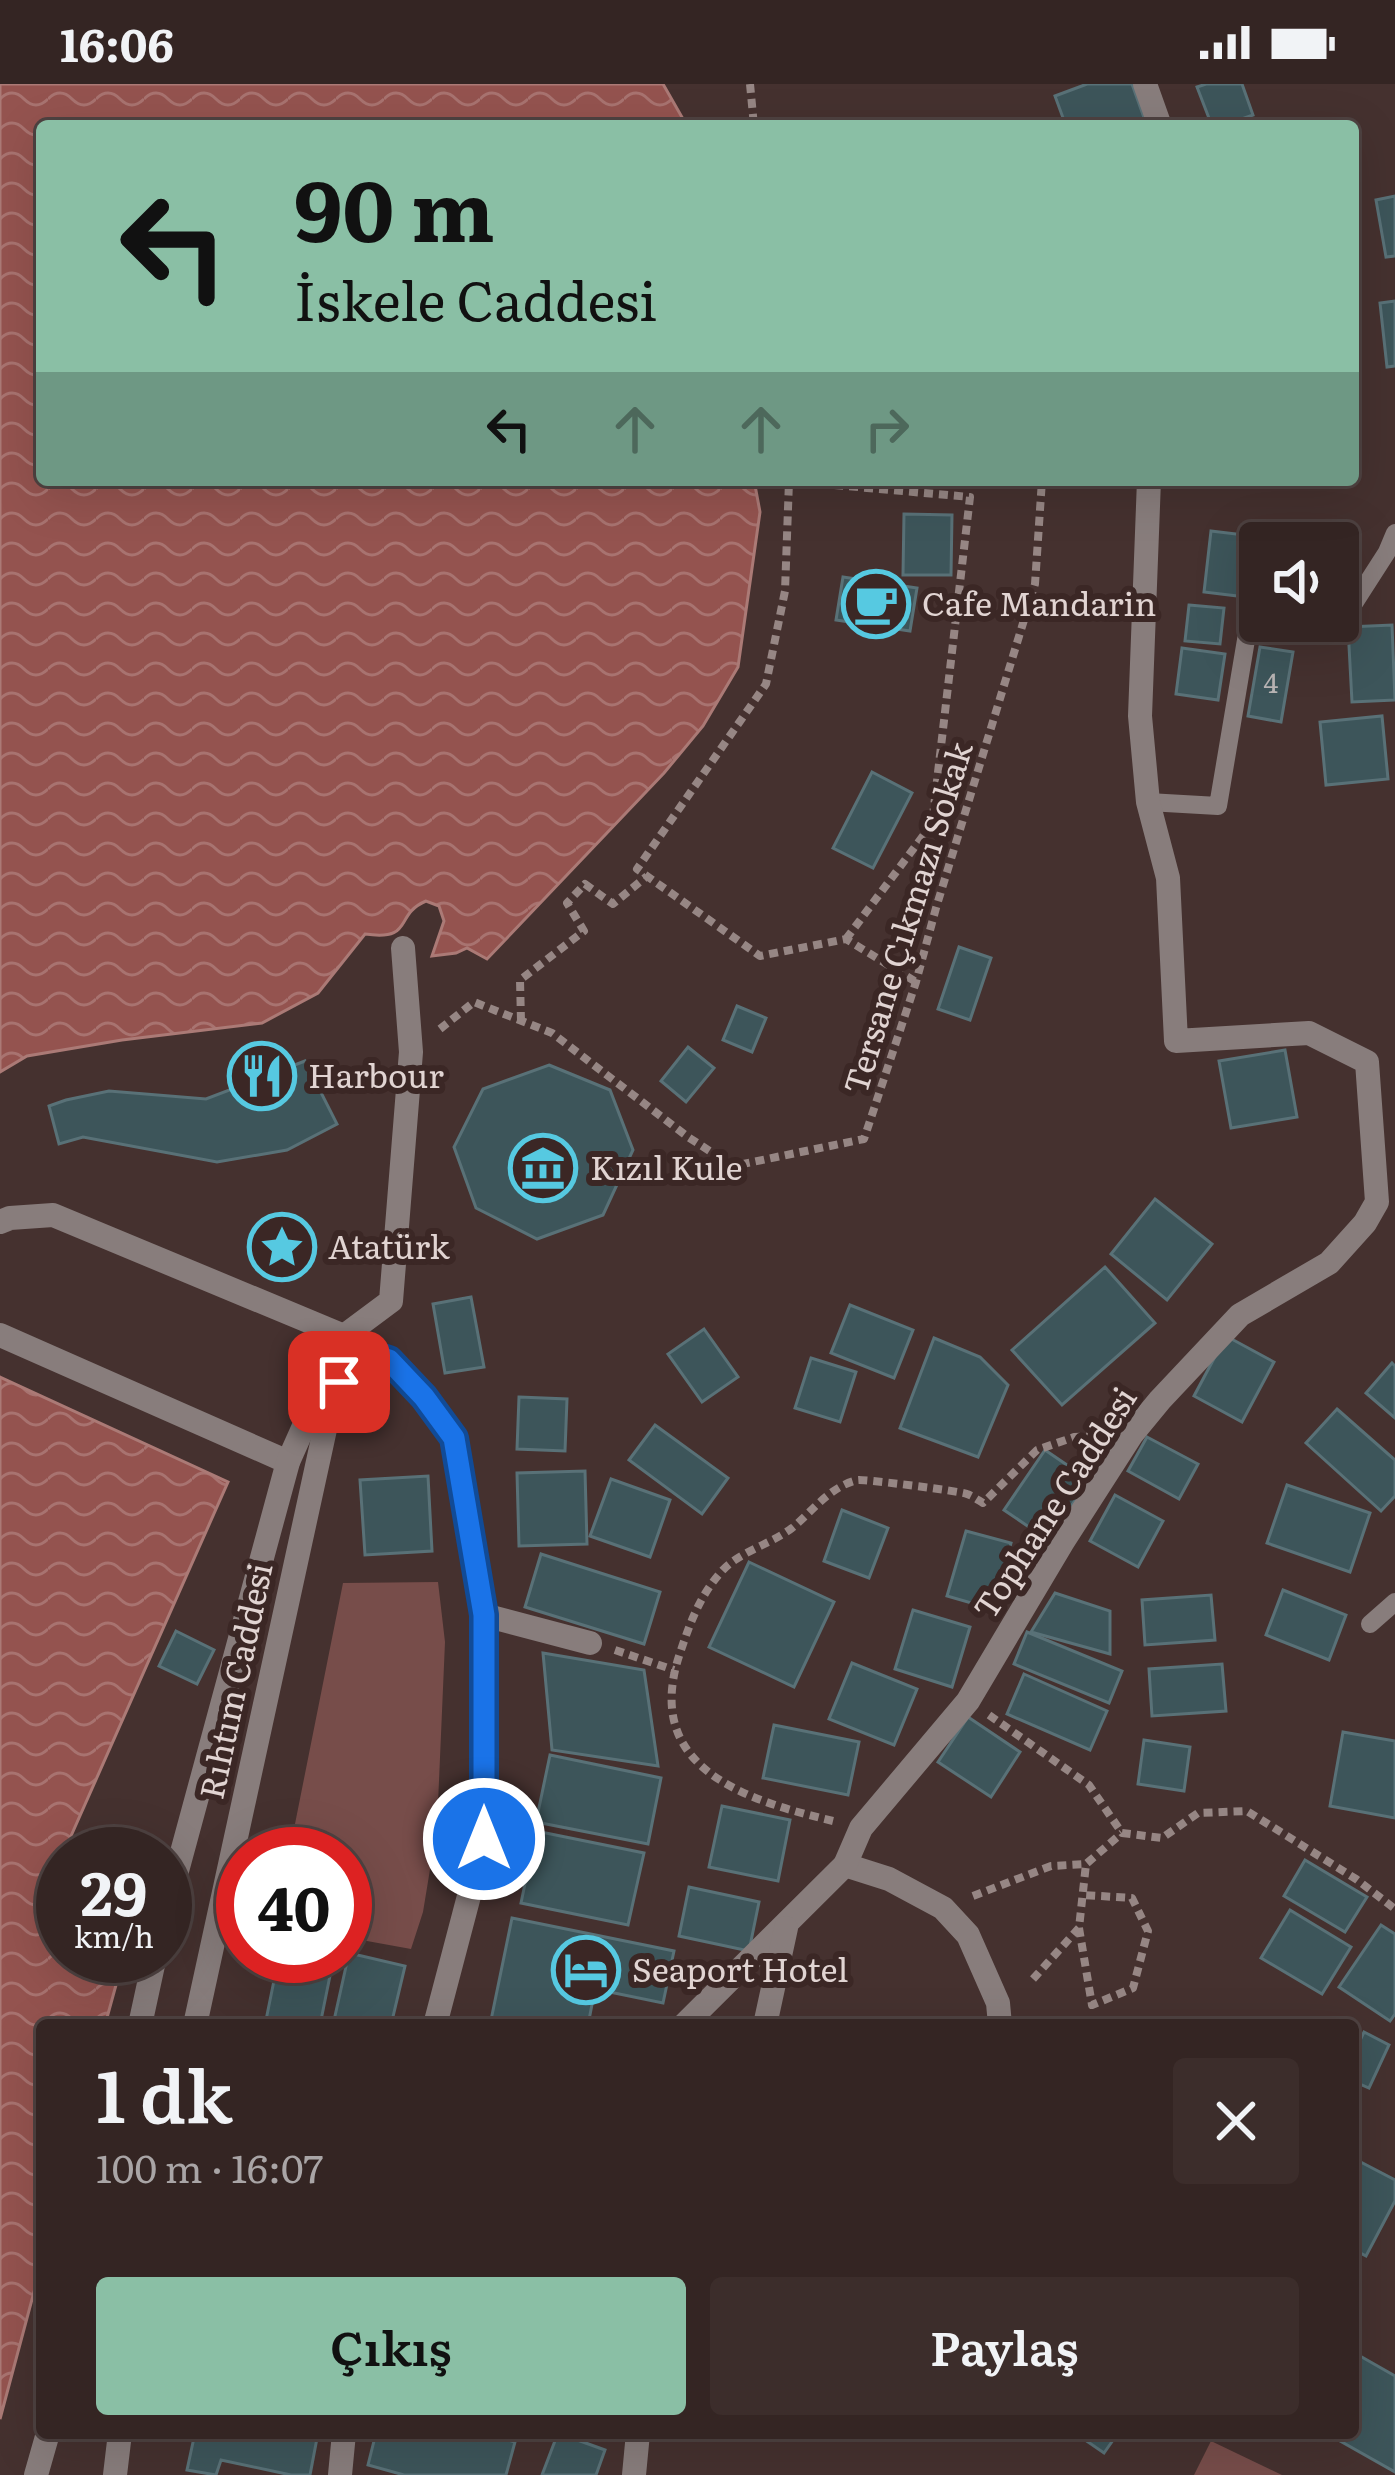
<!DOCTYPE html>
<html lang="tr">
<head>
<meta charset="utf-8">
<style>
	:root { --surface:#342523; --page:#3c2d2b; --text:#f1f3f6; --muted:#a9a5a6; --line:#4e4241; --accent:#8abfa5 }
	body { margin:0; font-family:Literata,serif; background:var(--page); color:var(--text); height:100vh; display:flex; flex-direction:column; font-size:45px; white-space:nowrap }
	* { box-sizing:border-box; margin:0 }
	p { font-size:39px; color:var(--muted) }
	.icon { flex:none; width:66px; height:66px; fill:none; stroke:currentColor; stroke-width:2; stroke-linecap:round; stroke-linejoin:round }
	.map { position:relative; flex:1; overflow:hidden }
	.sheet { position:absolute; left:36px; top:1935px; width:1323px; height:420px; display:flex; flex-direction:column; background:var(--surface); border-radius:12px; box-shadow:0 12px 48px #0002,0 0 0 3px var(--line) }
	.sheet>* { flex:none }
	.top-card { position:absolute; left:36px; top:36px; width:1323px; height:366px; border-radius:12px; box-shadow:0 12px 48px #0002,0 0 0 3px var(--line); background:#8abfa5; color:#111; overflow:hidden }
	.buttons { position:absolute; left:1239px; top:438px; display:grid; gap:24px }
	.buttons a { display:grid; place-items:center; width:120px; height:120px; border-radius:12px; background:var(--surface); box-shadow:0 12px 48px #0002,0 0 0 3px var(--line); font-size:60px }
	.speed { position:absolute; left:36px; top:1743px; display:flex; gap:24px; font-size:60px; font-weight:700; text-align:center }
	.speed>* { display:grid; place-content:center; width:156px; height:156px; border-radius:50%; background:var(--surface); box-shadow:0 12px 48px #0002,0 0 0 3px var(--line); line-height:1 }
	.speed small { font-size:30px; font-weight:400 }
	.speed .limit { border:18px solid #d22; background:#fff; color:#111 }
	.pin { position:absolute; display:grid; place-items:center; width:102px; height:102px; color:#fff; margin:-51px; border-radius:24px; box-shadow:0 6px 18px #0006 }
	.me { position:absolute; width:132px; margin:-66px; rotate:0deg; stroke-linejoin:round; filter:drop-shadow(0 0 9px #0008) }
	.turn { display:flex; align-items:center; gap:42px; height:252px; padding:0 60px; font-size:54px }
	.turn .icon { width:156px; height:156px; stroke-width:2.5 }
	.turn b { display:block; font-size:84px; line-height:102px }
	.lanes { display:flex; align-items:center; height:114px; padding:0 60px; background:#0003; justify-content:center; gap:60px; direction:ltr }
	.lanes .off { opacity:.35 }
	.round { display:grid; place-items:center; flex:none; width:126px; height:126px; border-radius:12px; background:var(--page) }
	.summary { display:flex; align-items:center; justify-content:space-between; height:204px; padding:0 60px }
	h1 { font-size:72px; font-weight:600; line-height:90px }
	.cta { display:flex; gap:24px; margin-top:auto; padding:24px 60px }
	.cta a { flex:1; height:138px; border-radius:12px; background:var(--accent); color:#111; font-size:48px; font-weight:600; line-height:138px; text-align:center }
	.cta a+a { background:var(--page); color:var(--text) }
	.status { display:flex; justify-content:space-between; align-items:center; height:84px; padding:0 60px; background:var(--surface); direction:ltr }
	.status svg { height:33px; fill:currentColor }
	.map>svg:first-child { display:block }
	.park { fill:#774d4a }
	.water { fill:url(#water-waves); stroke:#ab7a76; stroke-width:3 }
	.building { fill:#3d555a; stroke:#597177; stroke-width:3 }
	.lines { fill:none; stroke-linecap:round; stroke-linejoin:round }
	.path { stroke:#968684; stroke-width:8; stroke-dasharray:9 6; stroke-linecap:butt }
	.service { stroke:#887d7c; stroke-width:18 }
	.pedestrian { stroke:#887d7c; stroke-width:24 }
	.minor { stroke:#887d7c; stroke-width:24 }
	.tertiary { stroke:#887d7c; stroke-width:24 }
	.route-casing { stroke:#114b97; stroke-width:30 }
	.route { stroke:#1a73e8; stroke-width:21 }
	.labels { text-anchor:middle; stroke-width:12; stroke-linejoin:round; paint-order:stroke }
	.number-label { font-size:27px; fill:#b8b4b4 }
	.poi-label { font-size:33px; fill:#e1d4d2; stroke:#3b2725; text-anchor:start }
	.street-label { font-size:33px; fill:#e1d4d2; stroke:#3b2725 }
</style>
</head>
<body>
<div class="status"><b>16:06</b><svg viewBox="0 0 49 12"><path d="M0 12V9h3v3zM5 12V6h3v6zM10 12V3h3v9zM15 12V0h3v12zM26 1h20v11H26zM47 4h2v5h-2z"/></svg></div>
<div class="map">
<svg width="1395" height="2391" viewBox="0 0 1395 2391">
	<defs>
		<pattern id="water-waves" width="16" height="10" patternUnits="userSpaceOnUse" patternTransform="scale(3)"><rect width="16" height="10" fill="#94534f"/><path d="M0 5q4-4 8 0t8 0" fill="none" stroke="#a87370"/></pattern>
	</defs>
	<rect width="100%" height="100%" fill="#45312f"/>
	<!-- park -->
	<g class="park">
		<polygon points="438,1498 445,1558 437,1743 423,1828 411,1865 345,1853 345,1770 289,1770 343,1499"/>
		<polygon points="1211,2357 1282,2391 1194,2391"/>
	</g>
	<!-- water -->
	<g class="water">
		<path d="M0,0h663l24,42h-645v354h712l6,32 -22,155 -35,59 -39,47 -177,186 -20,-11 -11,5 -24,3 12,-35 -5,-15 -13,-5c-33,14 -11,40 -61,33l-47,59 -56,30 -140,17 -95,16 -27,16z"/>
		<polygon points="0,1293 228,1398 63,1770 63,1872 124,1872 105,1941 42,1941 42,2178 0,2335"/>
	</g>
	<!-- building -->
	<g class="building">
		<polygon points="1087,0 1132,0 1147,42 1066,42 1055,12"/>
		<polygon points="1206,0 1242,0 1253,31 1222,42 1212,42 1197,3"/>
		<polygon points="1395,112 1395,172 1386,173 1376,116"/>
		<polygon points="1395,217 1395,282 1387,283 1380,219"/>
		<polygon points="904,430 952,431 951,491 903,491"/>
		<polygon points="1211,447 1253,452 1246,513 1204,508"/>
		<polygon points="843,493 917,504 910,547 836,536"/>
		<polygon points="1189,521 1224,524 1220,560 1185,557"/>
		<polygon points="1392,541 1395,616 1352,618 1348,543"/>
		<polygon points="1260,563 1293,568 1281,638 1248,632"/>
		<polygon points="1182,564 1225,570 1218,616 1176,610"/>
		<polygon points="1382,632 1388,695 1326,701 1320,638"/>
		<polygon points="872,688 912,709 873,784 833,764"/>
		<polygon points="959,863 991,874 970,936 938,925"/>
		<polygon points="737,922 766,934 752,968 723,956"/>
		<polygon points="688,963 714,984 686,1018 661,997"/>
		<polygon points="1285,966 1297,1033 1231,1044 1219,977"/>
		<polygon points="305,977 337,1040 287,1066 217,1078 83,1053 59,1060 49,1022 66,1016 109,1007 206,1015"/>
		<polygon points="549,981 610,1006 633,1066 603,1131 537,1155 476,1124 454,1063 483,1005"/>
		<polygon points="1155,1115 1212,1160 1167,1216 1111,1170"/>
		<polygon points="1105,1183 1155,1239 1062,1321 1012,1266"/>
		<polygon points="471,1213 484,1283 445,1289 433,1220"/>
		<polygon points="850,1221 913,1246 894,1294 831,1269"/>
		<polygon points="704,1245 738,1293 702,1318 668,1270"/>
		<polygon points="1226,1252 1274,1278 1242,1338 1194,1312"/>
		<polygon points="934,1254 980,1273 1008,1301 978,1373 900,1344"/>
		<polygon points="811,1274 856,1288 840,1338 795,1324"/>
		<polygon points="1392,1279 1395,1282 1395,1334 1366,1309"/>
		<polygon points="519,1313 567,1315 565,1367 517,1365"/>
		<polygon points="1337,1325 1395,1376 1395,1412 1381,1427 1306,1359"/>
		<polygon points="655,1341 728,1394 702,1430 629,1376"/>
		<polygon points="1147,1353 1198,1380 1179,1415 1128,1387"/>
		<polygon points="1045,1366 1089,1396 1048,1456 1004,1426"/>
		<polygon points="585,1387 587,1460 519,1462 517,1389"/>
		<polygon points="428,1392 432,1467 365,1471 360,1396"/>
		<polygon points="611,1395 670,1416 650,1473 590,1452"/>
		<polygon points="1287,1401 1370,1429 1350,1488 1267,1459"/>
		<polygon points="1115,1411 1163,1437 1138,1483 1090,1457"/>
		<polygon points="842,1426 888,1444 869,1494 824,1477"/>
		<polygon points="966,1447 1011,1459 992,1525 947,1512"/>
		<polygon points="541,1470 660,1508 644,1560 525,1523"/>
		<polygon points="749,1478 834,1518 794,1603 709,1563"/>
		<polygon points="1283,1506 1346,1531 1329,1576 1266,1551"/>
		<polygon points="1055,1509 1110,1527 1110,1570 1031,1548"/>
		<polygon points="1211,1511 1215,1556 1145,1561 1142,1516"/>
		<polygon points="913,1526 970,1543 952,1603 895,1585"/>
		<polygon points="176,1547 214,1566 197,1600 159,1582"/>
		<polygon points="1027,1548 1122,1587 1109,1619 1014,1580"/>
		<polygon points="543,1569 644,1586 658,1682 552,1666"/>
		<polygon points="852,1579 917,1605 894,1661 829,1635"/>
		<polygon points="1222,1580 1226,1627 1152,1632 1149,1585"/>
		<polygon points="1024,1590 1107,1627 1090,1666 1007,1630"/>
		<polygon points="968,1633 1020,1668 991,1713 938,1678"/>
		<polygon points="774,1641 859,1658 848,1711 763,1694"/>
		<polygon points="1343,1648 1395,1657 1395,1734 1330,1722"/>
		<polygon points="1144,1656 1190,1663 1184,1707 1138,1700"/>
		<polygon points="550,1671 661,1694 648,1760 536,1738"/>
		<polygon points="722,1722 790,1736 778,1797 709,1783"/>
		<polygon points="536,1747 644,1769 628,1841 521,1819"/>
		<polygon points="1305,1776 1367,1813 1345,1848 1284,1812"/>
		<polygon points="689,1803 759,1818 749,1867 679,1852"/>
		<polygon points="1290,1826 1351,1863 1322,1910 1261,1874"/>
		<polygon points="512,1834 674,1867 663,1919 595,1905 588,1941 490,1941"/>
		<polygon points="1381,1841 1395,1850 1395,1930 1390,1937 1339,1903"/>
		<polygon points="349,1869 405,1882 391,1941 333,1941"/>
		<polygon points="279,1872 334,1872 320,1941 265,1941"/>
		<polygon points="1364,1948 1389,1961 1369,2004 1353,1997 1353,1971"/>
		<polygon points="1353,2074 1395,2096 1395,2117 1366,2172 1353,2165"/>
		<polygon points="1353,2268 1395,2292 1395,2388 1326,2349 1353,2349"/>
		<polygon points="195,2349 318,2349 310,2391 291,2391 221,2376 216,2391 187,2386"/>
		<polygon points="376,2349 484,2349 515,2358 506,2391 404,2391 368,2381"/>
		<polygon points="558,2349 605,2366 596,2391 542,2391"/>
		<polygon points="1075,2349 1118,2349 1104,2369"/>
	</g>
	<g class="lines">
		<!-- path -->
		<g class="path">
			<polyline points="750,0 754,42"/>
			<polyline points="1254,519 1260,494"/>
			<polyline points="846,855 932,740 970,413 789,397 785,507 766,600 637,785 760,872 846,855 916,898"/>
			<polyline points="521,937 520,896 584,847 567,819 585,800 613,820 647,792"/>
			<polyline points="440,945 474,918 552,949 688,1053 733,1082 864,1055 916,898 936,824 1035,500 1042,396"/>
			<polyline points="615,1566 674,1586"/>
			<polyline points="989,1631 1089,1701 1122,1749 1162,1754 1198,1729 1247,1727 1356,1795 1395,1825"/>
			<path d="M833,1737c-88,-21 -192,-53 -153,-168 10,-30 20,-58 42,-82 17,-19 49,-27 70,-43 20,-16 38,-42 66,-48 6,-1 102,11 109,14 6,2 11,6 16,9l54,-53 37,-13 21,-1"/>
			<polyline points="973,1812 1051,1782 1086,1780 1122,1749"/>
			<polyline points="1079,1844 1092,1921 1133,1904 1148,1847 1132,1814 1083,1811"/>
			<polyline points="1033,1895 1079,1844 1086,1780"/>
		</g>
		<!-- service -->
		<g class="service">
			<polyline points="1148,718 1218,722 1248,544 1335,549 1387,468 1395,449"/>
			<polyline points="1370,1540 1395,1518"/>
		</g>
		<!-- pedestrian -->
		<g class="pedestrian">
			<polyline points="0,1251 288,1378"/>
			<polyline points="165,1831 288,1378 344,1252 391,1217 411,968 403,864"/>
			<polyline points="140,1941 155,1872"/>
			<polyline points="36,2391 48,2349"/>
		</g>
		<!-- minor -->
		<g class="minor">
			<polyline points="1145,0 1160,42"/>
			<polyline points="0,1138 10,1134 53,1131 344,1252 358,1274"/>
			<polyline points="484,1531 590,1559"/>
			<polyline points="845,1781 889,1795 943,1824 968,1851 998,1919 1000,1941"/>
			<polyline points="684,1941 845,1781 861,1744 968,1617 1062,1459 1132,1350 1160,1316 1240,1231 1329,1179 1365,1139 1377,1118 1367,978 1309,949 1176,957 1168,794 1148,718 1140,632 1149,396"/>
			<polyline points="765,1941 786,1844"/>
			<polyline points="634,2391 638,2349"/>
		</g>
		<!-- tertiary -->
		<g class="tertiary">
			<polyline points="195,1941 329,1327 339,1298 358,1274 373,1271 389,1276 424,1313 454,1354 484,1531 484,1755 435,1941"/>
			<polyline points="115,2391 120,2349"/>
			<polyline points="340,2391 344,2349"/>
		</g>
	</g>
	<g class="lines">
		<!-- route casing -->
		<g class="route-casing">
			<polyline id="route" points="339,1298 358,1274 373,1271 389,1276 424,1313 454,1354 484,1531 484,1755"/>
		</g>
		<!-- route -->
		<use href="#route" class="route"/>
	</g>
	<!-- icons -->
	<defs>
		<g id="cafe-ring" transform="scale(3.45)"><circle r="9.5" fill="#3b2725" stroke="#56c9e1" stroke-width="1.5"/><path d="M-5.5-4.5H6V0H3Q3 3.5 0 3.5H-2.5Q-5.5 3.5-5.5 0ZM3-3.2v2h1.7v-2ZM-6 4.5H4V6H-6Z" fill="#56c9e1"/></g>
		<g id="restaurant-ring" transform="scale(3.45)"><circle r="9.5" fill="#3b2725" stroke="#56c9e1" stroke-width="1.5"/><path d="M-5-6h1v4h1v-4h1v4h1v-4h1v5L-1.5 .5V6h-2V.5L-5-1ZM5-6V6H3V1.5H1.5Q1.5-4 5-6Z" fill="#56c9e1"/></g>
		<g id="museum-ring" transform="scale(3.45)"><circle r="9.5" fill="#3b2725" stroke="#56c9e1" stroke-width="1.5"/><path d="M0-6L6-3V-2H-6V-3ZM-5-1h2V3h-2ZM-1-1h2V3h-2ZM3-1h2V3H3ZM-6 4H6V6H-6Z" fill="#56c9e1"/></g>
		<g id="sight-ring" transform="scale(3.45)"><circle r="9.5" fill="#3b2725" stroke="#56c9e1" stroke-width="1.5"/><path d="M0-6L1.8-2.2L6-1.7L2.9 1.2L3.7 5.4L0 3.3L-3.7 5.4L-2.9 1.2L-6-1.7L-1.8-2.2Z" fill="#56c9e1"/></g>
		<g id="hotel-ring" transform="scale(3.45)"><circle r="9.5" fill="#3b2725" stroke="#56c9e1" stroke-width="1.5"/><path d="M-6-4.5h1.5V1H6V5H4.5V3h-9V5H-6ZM-4 0a1.8 1.8 0 1 1 3.6 0ZM.5 0V-2.5h3Q6-2.5 6 0Z" fill="#56c9e1"/></g>
	</defs>
	<g fill-rule="evenodd">
		<use href="#cafe-ring" x="876" y="520"/>
		<use href="#restaurant-ring" x="262" y="992"/>
		<use href="#museum-ring" x="543" y="1084"/>
		<use href="#sight-ring" x="282" y="1163"/>
		<use href="#hotel-ring" x="586" y="1886"/>
	</g>
	<g class="labels">
		<!-- number labels -->
		<g class="number-label">
			<text x="1271" y="609">4</text>
		</g>
		<!-- poi labels -->
		<g class="poi-label">
			<text x="922" y="532">Cafe Mandarin</text>
			<text x="308" y="1004">Harbour</text>
			<text x="590" y="1096">Kızıl Kule</text>
			<text x="328" y="1175">Atatürk</text>
			<text x="632" y="1898">Seaport Hotel</text>
		</g>
		<!-- street labels -->
		<g class="street-label">
			<text transform="translate(908 834) rotate(-73)" y="12">Tersane Çıkmazı Sokak</text>
			<text transform="translate(1055 1419) rotate(-57)" y="12">Tophane Caddesi</text>
			<text transform="translate(236 1597) rotate(-78)" y="12">Rıhtım Caddesi</text>
		</g>
	</g>
</svg>
<div class="buttons">
<a><svg class="icon" aria-label="sound" viewBox="0 0 24 24"><path d="M4 9h4l5-4v14l-5-4H4zM17 9q2 3 0 6"/></svg></a>
</div>
<div class="speed"><div>29<small>km/h</small></div><div class="limit">40</div></div>
<div class="pin" style="left:339px;top:1298px;background:#d93025"><svg class="icon" aria-label="arrive" viewBox="0 0 24 24"><path d="M6 21V4h12l-3 4 3 4H6"/></svg></div>
<svg class="me" style="left:484px;top:1755px" viewBox="-20 -20 40 40"><circle r="17" fill="#1a73e8" stroke="#fff" stroke-width="3"/><path d="M0-11L8 9 0 5-8 9z" fill="#fff"/></svg>
<div class="top-card">
<div class="turn"><svg class="icon" aria-label="left" viewBox="0 0 24 24"><path d="M17 20v-9H6M10 6l-5 5 5 5"/></svg><div><b>90 m</b>İskele Caddesi</div></div>
<div class="lanes"><svg class="icon" aria-label="left" viewBox="0 0 24 24"><path d="M17 20v-9H6M10 6l-5 5 5 5"/></svg><svg class="icon off" aria-label="ahead" viewBox="0 0 24 24"><path d="M12 20V5M6 11l6-6 6 6"/></svg><svg class="icon off" aria-label="ahead" viewBox="0 0 24 24"><path d="M12 20V5M6 11l6-6 6 6"/></svg><svg class="icon off" aria-label="right" viewBox="0 0 24 24"><path d="M7 20v-9h11M14 6l5 5-5 5"/></svg></div>
</div>
<section class="sheet">
<div class="summary"><div><h1>1 dk</h1><p>100 m · 16:07</p></div><a class="round"><svg class="icon" aria-label="close" viewBox="0 0 24 24"><path d="M6 6l12 12M18 6L6 18"/></svg></a></div>
<div class="cta"><a>Çıkış</a><a>Paylaş</a></div>
</section>
</div>
</body>
</html>
